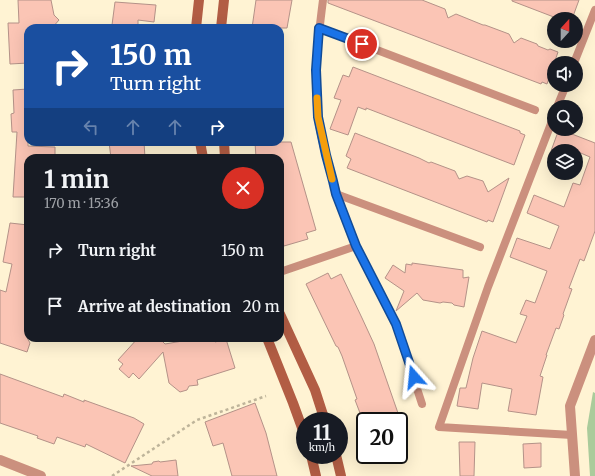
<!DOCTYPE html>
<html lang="en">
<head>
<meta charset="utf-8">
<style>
	:root { --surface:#171b24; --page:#20242c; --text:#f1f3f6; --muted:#9ea1a6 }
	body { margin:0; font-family:Merriweather,serif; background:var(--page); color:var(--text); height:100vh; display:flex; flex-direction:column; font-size:15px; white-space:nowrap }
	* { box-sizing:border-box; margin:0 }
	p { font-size:13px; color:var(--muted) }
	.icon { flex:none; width:22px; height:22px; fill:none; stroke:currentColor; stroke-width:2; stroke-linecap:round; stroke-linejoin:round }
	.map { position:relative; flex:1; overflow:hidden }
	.side { position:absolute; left:24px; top:154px; width:260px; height:188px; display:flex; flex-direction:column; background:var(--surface); border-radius:12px; box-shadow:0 4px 16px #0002 }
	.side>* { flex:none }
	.banner { position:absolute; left:24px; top:24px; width:260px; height:122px; border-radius:12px; box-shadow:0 4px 16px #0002; background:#1a4fa0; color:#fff; overflow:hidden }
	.needle { width:26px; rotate:21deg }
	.controls { position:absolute; left:547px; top:12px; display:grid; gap:8px }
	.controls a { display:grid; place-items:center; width:36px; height:36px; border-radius:50%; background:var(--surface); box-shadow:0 4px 16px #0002; font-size:20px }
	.speed { position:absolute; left:296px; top:412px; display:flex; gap:8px; font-size:20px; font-weight:700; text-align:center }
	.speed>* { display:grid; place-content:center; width:52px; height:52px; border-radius:50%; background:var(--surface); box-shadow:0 4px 16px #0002; line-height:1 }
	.speed small { font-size:10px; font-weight:400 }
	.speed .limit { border:2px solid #111; border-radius:6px; background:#fff; color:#111 }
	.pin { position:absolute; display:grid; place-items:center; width:34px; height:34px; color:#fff; margin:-17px; border:2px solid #fff; border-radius:50%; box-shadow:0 1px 4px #0007 }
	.me { position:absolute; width:44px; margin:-22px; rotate:342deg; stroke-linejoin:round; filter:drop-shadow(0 0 3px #0008) }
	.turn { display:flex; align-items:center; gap:14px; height:84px; padding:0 20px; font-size:18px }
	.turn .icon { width:52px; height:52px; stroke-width:2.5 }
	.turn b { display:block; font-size:28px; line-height:34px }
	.lanes { display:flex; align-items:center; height:38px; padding:0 20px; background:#0003; justify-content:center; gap:20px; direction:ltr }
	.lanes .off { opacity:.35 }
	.round { display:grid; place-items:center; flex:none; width:42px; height:42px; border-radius:21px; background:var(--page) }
	.overview { display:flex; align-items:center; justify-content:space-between; height:68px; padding:0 20px }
	h1 { font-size:24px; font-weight:700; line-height:30px }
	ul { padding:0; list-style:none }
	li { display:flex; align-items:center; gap:12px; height:56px; padding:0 20px }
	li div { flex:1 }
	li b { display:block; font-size:15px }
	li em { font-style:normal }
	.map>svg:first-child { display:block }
	.green { fill:#aacb9b }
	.building { fill:#fbc5b5; stroke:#b49288 }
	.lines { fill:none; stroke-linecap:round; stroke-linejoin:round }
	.path { stroke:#beb49a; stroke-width:2.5; stroke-dasharray:3 3; stroke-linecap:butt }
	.lane { stroke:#cb907e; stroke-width:8 }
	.street { stroke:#cb907e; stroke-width:10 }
	.secondary { stroke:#b25d44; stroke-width:10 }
	.route-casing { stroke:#114b97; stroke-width:10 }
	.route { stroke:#1a73e8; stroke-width:7 }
	.slow { stroke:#f59e0b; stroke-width:7 }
</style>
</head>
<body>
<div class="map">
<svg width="595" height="476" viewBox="0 0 595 476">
	<rect width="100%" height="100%" fill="#fff3d3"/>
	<!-- green -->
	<polygon class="green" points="593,392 595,393 595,476 590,476 587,428"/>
	<!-- building -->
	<g class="building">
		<polygon points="18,0 51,0 54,15 59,20 52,28 28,28 28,63 10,64 8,23 19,23"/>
		<polygon points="256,0 292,0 287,28 252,28"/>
		<polygon points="328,0 422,0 445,9 448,18 456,14 483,25 485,25 509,34 514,43 521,38 537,44 538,46 548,50 550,49 558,52 547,84 542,82 541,84 328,3"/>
		<polygon points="512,0 579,0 572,19 559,19 512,1"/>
		<polygon points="115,2 156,5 154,22 138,20 138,28 112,25"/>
		<polygon points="353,67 520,131 520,133 525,135 514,165 366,108 366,110 358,107 348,135 330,129 341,100 334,98 343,75 349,77"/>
		<polygon points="28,89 28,146 55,147 55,158 28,158 28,197 13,197 17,132 12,132 11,114 14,113 13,90"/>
		<polygon points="559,129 595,143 595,231 584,261 580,259 569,288 572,289 563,314 564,315 559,329 556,328 546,355 547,355 540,376 543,377 536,415 508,411 512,389 482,383 478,409 457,406 460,388 466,388 473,358 482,331 516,343 527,316 520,314 526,300 535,303 547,271 510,257 517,238 550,249 559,226 527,213 534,195 564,207 573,183 580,185 590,157 576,151 551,151"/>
		<polygon points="355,133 419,158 429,163 431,162 455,171 459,179 467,176 483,181 488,192 509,178 493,222 488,220 487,222 347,168 351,159 346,156"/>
		<polygon points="109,142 144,142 145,158 111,158"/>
		<polygon points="255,142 291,142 316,230 306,233 308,239 284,246 280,232 280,158 256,158"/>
		<polygon points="10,223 28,225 28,325 25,334 30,343 27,352 0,343 0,290 6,292 12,264 3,262"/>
		<polygon points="412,263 463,270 463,278 469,277 464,307 454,305 452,303 443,302 440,303 423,300 417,293 396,311 404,291 385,278 393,265 405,273 406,264 412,265"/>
		<polygon points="328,273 331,279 341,274 362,318 374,344 399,416 396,416 398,421 364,421 361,413 360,413 355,400 357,399 342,356 338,347 336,346 306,284"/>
		<polygon points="138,338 159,338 165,344 200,338 214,338 215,342 226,339 235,368 197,380 198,385 189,386 187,390 180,392 169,383 163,352 139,379 133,373 129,378 119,369 123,364 118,360"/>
		<polygon points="0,374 63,397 64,394 84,402 84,400 134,418 144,424 125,463 86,444 85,447 57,437 54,444 37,438 38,436 0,423"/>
		<polygon points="255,403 266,433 277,476 232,476 223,443 213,446 205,422"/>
		<polygon points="459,442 475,442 474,476 460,476"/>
		<polygon points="541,443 541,467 524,468 523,444"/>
		<polygon points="176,460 178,476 152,476 131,466 152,464 153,462 159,461 160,462"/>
	</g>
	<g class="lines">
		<!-- path -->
		<polyline class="path" points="112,476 197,420 266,396"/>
		<!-- lane -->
		<g class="lane">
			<polyline points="319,28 535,110"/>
			<polyline points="574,63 595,10"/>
			<polyline points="557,107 566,85"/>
			<polyline points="554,116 488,287 439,427 572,435"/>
			<polyline points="336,194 480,247"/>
			<polyline points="356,246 396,324 422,404"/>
			<path d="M280,272l76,-26c-16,-41 -31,-83 -38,-128 -5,-39 0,-79 5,-118"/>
		</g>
		<!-- street -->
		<g class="street">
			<polyline points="0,460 41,476"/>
			<polyline points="575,476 570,406 595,340"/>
		</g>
		<!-- secondary -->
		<g class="secondary">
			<polyline points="196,28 199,0"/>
			<polyline points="221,28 224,0"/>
			<polyline points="200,142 203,158"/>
			<polyline points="224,142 225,158"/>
			<polyline points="280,314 315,390 325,421"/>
			<polyline points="267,338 293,403 305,436"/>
			<polyline points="311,455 316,476"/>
			<polyline points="336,455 341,476"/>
		</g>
	</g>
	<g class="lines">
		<!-- route casing -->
		<g class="route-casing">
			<polyline id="route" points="362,44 319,28 316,70 318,117 326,155 333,181 336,194 356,246 396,324 414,377"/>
		</g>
		<!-- route -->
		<use href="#route" class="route"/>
		<!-- slow -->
		<polyline class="slow" points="317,98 318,117 332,179"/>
	</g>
</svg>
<div class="controls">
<a><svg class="needle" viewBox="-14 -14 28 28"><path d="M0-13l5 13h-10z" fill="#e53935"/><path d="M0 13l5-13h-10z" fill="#9ea1a6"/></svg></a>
<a><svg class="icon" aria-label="sound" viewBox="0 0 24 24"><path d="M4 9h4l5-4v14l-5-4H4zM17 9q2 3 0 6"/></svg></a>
<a><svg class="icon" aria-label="search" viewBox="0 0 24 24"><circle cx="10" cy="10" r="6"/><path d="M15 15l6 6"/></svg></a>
<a><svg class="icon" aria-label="layers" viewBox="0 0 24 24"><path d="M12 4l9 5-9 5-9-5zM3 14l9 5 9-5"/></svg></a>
</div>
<div class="speed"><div>11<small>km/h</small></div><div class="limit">20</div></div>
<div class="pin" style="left:362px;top:44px;background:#d93025"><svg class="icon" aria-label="arrive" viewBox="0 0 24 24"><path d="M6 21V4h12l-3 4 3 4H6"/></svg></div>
<svg class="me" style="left:414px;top:377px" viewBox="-20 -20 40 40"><path d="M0-17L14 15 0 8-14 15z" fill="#1a73e8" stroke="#fff" stroke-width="4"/></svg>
<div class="banner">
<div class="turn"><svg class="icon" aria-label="right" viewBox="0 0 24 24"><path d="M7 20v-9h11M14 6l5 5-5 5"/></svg><div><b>150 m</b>Turn right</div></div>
<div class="lanes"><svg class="icon off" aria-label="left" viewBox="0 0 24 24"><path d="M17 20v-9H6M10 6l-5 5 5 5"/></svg><svg class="icon off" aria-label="ahead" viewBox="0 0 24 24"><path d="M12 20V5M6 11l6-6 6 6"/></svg><svg class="icon off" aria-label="ahead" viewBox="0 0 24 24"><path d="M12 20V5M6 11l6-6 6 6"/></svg><svg class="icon" aria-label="right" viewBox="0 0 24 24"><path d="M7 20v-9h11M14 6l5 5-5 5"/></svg></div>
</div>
<section class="side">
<div class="overview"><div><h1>1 min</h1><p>170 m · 15:36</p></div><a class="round" style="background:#d93025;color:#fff"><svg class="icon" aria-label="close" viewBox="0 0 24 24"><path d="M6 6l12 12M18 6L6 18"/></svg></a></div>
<ul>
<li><svg class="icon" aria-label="right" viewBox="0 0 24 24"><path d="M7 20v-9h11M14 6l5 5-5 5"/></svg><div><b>Turn right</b></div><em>150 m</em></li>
<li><svg class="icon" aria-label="arrive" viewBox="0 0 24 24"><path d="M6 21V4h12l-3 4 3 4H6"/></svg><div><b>Arrive at destination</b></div><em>20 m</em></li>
</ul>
</section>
</div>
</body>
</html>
